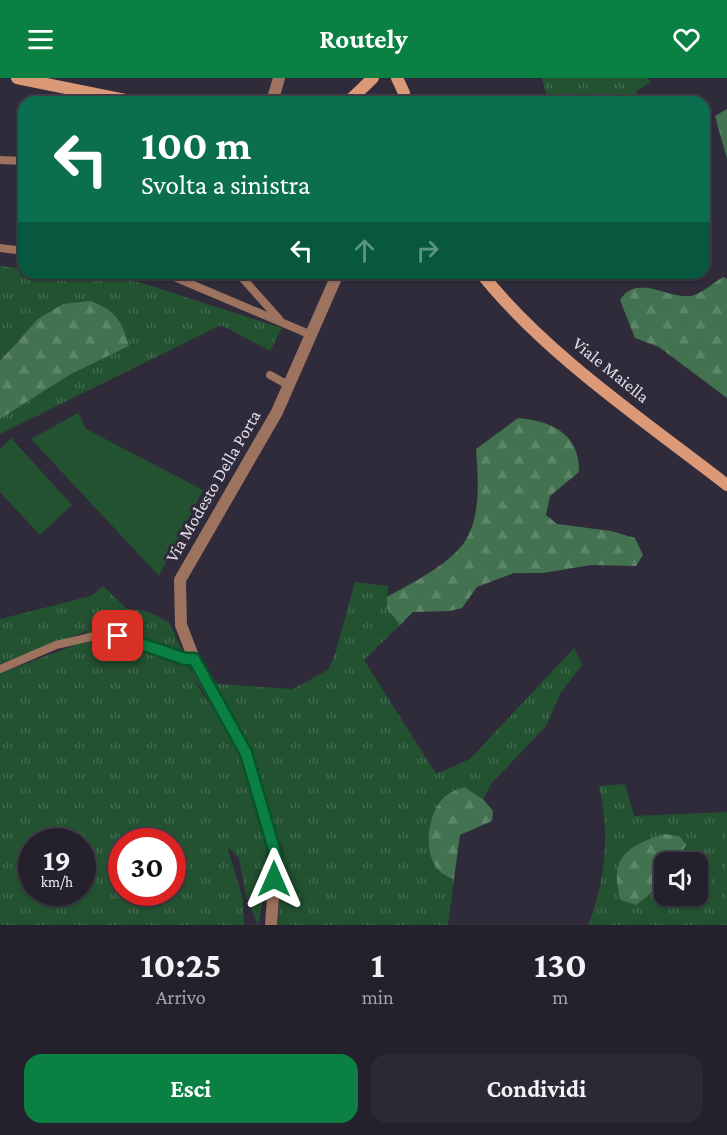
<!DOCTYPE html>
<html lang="it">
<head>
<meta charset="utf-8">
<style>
	:root { --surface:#24202c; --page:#2c2834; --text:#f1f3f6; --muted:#a3a3a9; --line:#413e48; --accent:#0b8043 }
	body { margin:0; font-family:"Crimson Pro",serif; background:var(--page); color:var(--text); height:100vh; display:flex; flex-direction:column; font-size:22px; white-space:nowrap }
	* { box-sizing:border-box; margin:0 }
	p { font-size:20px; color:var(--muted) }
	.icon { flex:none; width:33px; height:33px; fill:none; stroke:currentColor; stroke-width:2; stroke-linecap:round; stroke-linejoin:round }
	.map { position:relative; height:847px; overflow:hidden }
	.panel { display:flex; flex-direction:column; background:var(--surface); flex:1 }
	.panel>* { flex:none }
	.top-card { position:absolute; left:18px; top:18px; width:692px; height:183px; border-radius:18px; box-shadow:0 2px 4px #0004,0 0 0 2px var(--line); background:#0b6e4f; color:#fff; overflow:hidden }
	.buttons { position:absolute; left:654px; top:774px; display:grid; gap:12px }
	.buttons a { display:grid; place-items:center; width:54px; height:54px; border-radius:12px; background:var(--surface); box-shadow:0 2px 4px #0004,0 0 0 2px var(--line); font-size:30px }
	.speed { position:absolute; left:18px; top:750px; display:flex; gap:12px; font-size:30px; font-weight:700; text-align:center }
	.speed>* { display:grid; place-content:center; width:78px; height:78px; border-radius:50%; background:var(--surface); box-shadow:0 2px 4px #0004,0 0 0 2px var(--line); line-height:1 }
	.speed small { font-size:15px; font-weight:400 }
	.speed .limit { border:9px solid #d22; background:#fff; color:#111 }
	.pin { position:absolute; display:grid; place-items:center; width:51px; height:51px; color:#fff; margin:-26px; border-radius:12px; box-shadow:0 3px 9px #0006 }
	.me { position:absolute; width:66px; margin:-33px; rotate:0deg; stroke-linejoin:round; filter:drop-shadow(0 0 4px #0008) }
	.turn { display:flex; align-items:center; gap:21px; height:126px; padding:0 24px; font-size:27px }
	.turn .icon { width:78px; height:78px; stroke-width:2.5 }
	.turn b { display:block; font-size:42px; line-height:51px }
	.lanes { display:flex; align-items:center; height:57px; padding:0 24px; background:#0003; justify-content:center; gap:30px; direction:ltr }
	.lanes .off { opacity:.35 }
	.eta { display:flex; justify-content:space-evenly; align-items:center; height:102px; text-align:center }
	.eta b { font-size:36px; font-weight:700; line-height:42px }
	.button { display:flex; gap:12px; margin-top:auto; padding:12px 24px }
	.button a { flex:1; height:69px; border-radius:18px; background:var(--accent); color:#fff; font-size:24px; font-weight:700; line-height:69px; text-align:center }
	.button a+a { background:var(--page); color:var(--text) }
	header { display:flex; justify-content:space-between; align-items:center; height:78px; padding:0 24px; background:var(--accent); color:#fff; font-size:27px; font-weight:700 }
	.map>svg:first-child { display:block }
	.grass { fill:url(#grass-tufts); fill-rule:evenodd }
	.forest { fill:url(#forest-firs) }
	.park { fill:#235231 }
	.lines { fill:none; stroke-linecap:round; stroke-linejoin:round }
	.service { stroke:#9d735f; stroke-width:8 }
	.minor { stroke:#9d735f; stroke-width:12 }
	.secondary { stroke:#dc9978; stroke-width:12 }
	.route-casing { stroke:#07532c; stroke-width:15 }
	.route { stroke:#0b8043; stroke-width:10 }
	.labels { text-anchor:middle; stroke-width:6; stroke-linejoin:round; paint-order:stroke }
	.street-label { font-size:18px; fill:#e0dde8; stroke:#302b3b }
</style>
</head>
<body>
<header><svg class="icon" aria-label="menu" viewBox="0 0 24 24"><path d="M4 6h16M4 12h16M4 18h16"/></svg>Routely<svg class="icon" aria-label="heart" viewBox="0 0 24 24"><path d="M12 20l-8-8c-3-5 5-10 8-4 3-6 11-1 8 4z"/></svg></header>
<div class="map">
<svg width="727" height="847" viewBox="0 0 727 847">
	<defs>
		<pattern id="grass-tufts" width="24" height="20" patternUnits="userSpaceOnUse" patternTransform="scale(1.5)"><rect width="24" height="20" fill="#235231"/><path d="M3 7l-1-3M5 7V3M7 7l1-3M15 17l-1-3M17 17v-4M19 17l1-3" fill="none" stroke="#436a4f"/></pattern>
		<pattern id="forest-firs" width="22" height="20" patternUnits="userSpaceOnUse" patternTransform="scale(1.5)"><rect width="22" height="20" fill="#42724f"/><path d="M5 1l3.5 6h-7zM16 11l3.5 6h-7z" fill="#5d8668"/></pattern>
	</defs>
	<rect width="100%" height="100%" fill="#302b3b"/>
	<!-- grass -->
	<g class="grass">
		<polygon points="542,0 648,0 651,4 636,13 642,24 617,24 608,17 574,24 548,24"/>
		<polygon points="0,188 24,191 24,195 61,195 139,204 282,250 270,273 221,247 0,356 0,341 71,296 129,268 17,263 0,283"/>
		<polygon points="355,504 388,508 387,530 400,547 364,582 436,696 470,681 574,570 582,587 561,614 546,648 492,705 483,721 475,715 443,798 454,801 448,847 278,847 283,766 278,767 248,668 210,597 218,606 293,611 328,592 335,576"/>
		<path d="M103,508l24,23 20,2 22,11 30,66 30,46 21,43 15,51 3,49 -10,48 -12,-28 -7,-39 -12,-12 16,53 1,26h-244v-252l73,-27 17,-16 -90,34v-45l91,-23zM32,764h50v50h-50zM122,764h50v50h-50z"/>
		<path d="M625,706l9,32 93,-4v113h-139c18,-44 22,-93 11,-139zM664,756l23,11 -15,17h26v34h-34z"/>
	</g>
	<!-- forest -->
	<g class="forest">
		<polygon points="727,31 727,81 715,38"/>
		<path d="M723,199l4,2v119l-68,-51 -24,-9 -15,-38c18,-27 45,-1 71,-4 9,-1 23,-14 32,-19z"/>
		<path d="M91,223c25,10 31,20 38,45l-58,28 -71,45v-58l38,-42 25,-15z"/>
		<path d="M518,340c34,3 62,16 61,54l-29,24 -4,19 11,9 54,7 24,7 8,17 -7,11 -45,-1 -48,8h-29l-37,14 -15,21 -12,3 -37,1 -13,13 -13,-17v-11c24,-14 69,-35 81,-61 13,-26 10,-59 8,-87z"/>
		<path d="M464,709l19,12 10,12 -1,10 -32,14 -6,44c-31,-7 -31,-54 -14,-77 6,-9 15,-11 24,-15z"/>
		<path d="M664,756l15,2 8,9 -15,17h-8c0,21 -12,32 -28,43l-15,-5c-13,-42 6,-54 43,-66z"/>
	</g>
	<!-- park -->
	<g class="park">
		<polygon points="78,335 86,351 203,412 159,498 31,361"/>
		<polygon points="11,360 72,427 40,457 0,414 0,371"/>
	</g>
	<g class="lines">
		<!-- service -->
		<g class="service">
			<polyline points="0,82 24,83"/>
			<polyline points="0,170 24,173"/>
			<polyline points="165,195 309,256"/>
			<polyline points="238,195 279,241"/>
			<polyline points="270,297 288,307"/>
			<polyline points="0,591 56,567 95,558 119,558 185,581 194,581"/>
		</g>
		<!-- minor -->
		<g class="minor">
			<polyline points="272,24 279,0"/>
			<polyline points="271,847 276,778 246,675 199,594 181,547 180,502 277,334 338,195"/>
		</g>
		<!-- secondary -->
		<g class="secondary">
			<polyline points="17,0 135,24"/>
			<polyline points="397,0 404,15 404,24"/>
			<polyline points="348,24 373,0"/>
			<path d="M481,195c64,81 165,149 246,212"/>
		</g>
	</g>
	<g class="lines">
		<!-- route casing -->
		<g class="route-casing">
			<polyline id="route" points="118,558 185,581 194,581 246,675 276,778 274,801"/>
		</g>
		<!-- route -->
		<use href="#route" class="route"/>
	</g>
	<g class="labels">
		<!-- street labels -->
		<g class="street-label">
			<text transform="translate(611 292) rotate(39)" y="6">Viale Maiella</text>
			<text transform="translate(213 408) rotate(-60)" y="6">Via Modesto Della Porta</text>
		</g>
	</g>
</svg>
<div class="buttons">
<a><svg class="icon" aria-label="sound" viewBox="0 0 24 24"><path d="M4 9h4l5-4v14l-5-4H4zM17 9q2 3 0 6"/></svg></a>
</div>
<div class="speed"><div>19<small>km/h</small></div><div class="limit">30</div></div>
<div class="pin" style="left:118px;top:558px;background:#d93025"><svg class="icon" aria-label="arrive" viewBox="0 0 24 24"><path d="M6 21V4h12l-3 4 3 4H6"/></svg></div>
<svg class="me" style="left:274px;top:801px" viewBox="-20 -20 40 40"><path d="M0-17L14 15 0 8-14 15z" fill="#0b8043" stroke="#fff" stroke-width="4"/></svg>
<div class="top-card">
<div class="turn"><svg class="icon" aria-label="left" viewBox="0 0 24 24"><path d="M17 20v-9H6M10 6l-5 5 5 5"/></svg><div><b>100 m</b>Svolta a sinistra</div></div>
<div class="lanes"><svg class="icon" aria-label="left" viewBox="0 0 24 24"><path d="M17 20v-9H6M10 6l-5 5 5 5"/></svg><svg class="icon off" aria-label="ahead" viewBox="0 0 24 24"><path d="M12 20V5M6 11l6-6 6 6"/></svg><svg class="icon off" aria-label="right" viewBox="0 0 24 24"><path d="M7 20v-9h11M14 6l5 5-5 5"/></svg></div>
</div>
</div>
<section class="panel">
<div class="eta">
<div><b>10:25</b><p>Arrivo</p></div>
<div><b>1</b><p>min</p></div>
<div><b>130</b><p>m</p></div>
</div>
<div class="button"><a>Esci</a><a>Condividi</a></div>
</section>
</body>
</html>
